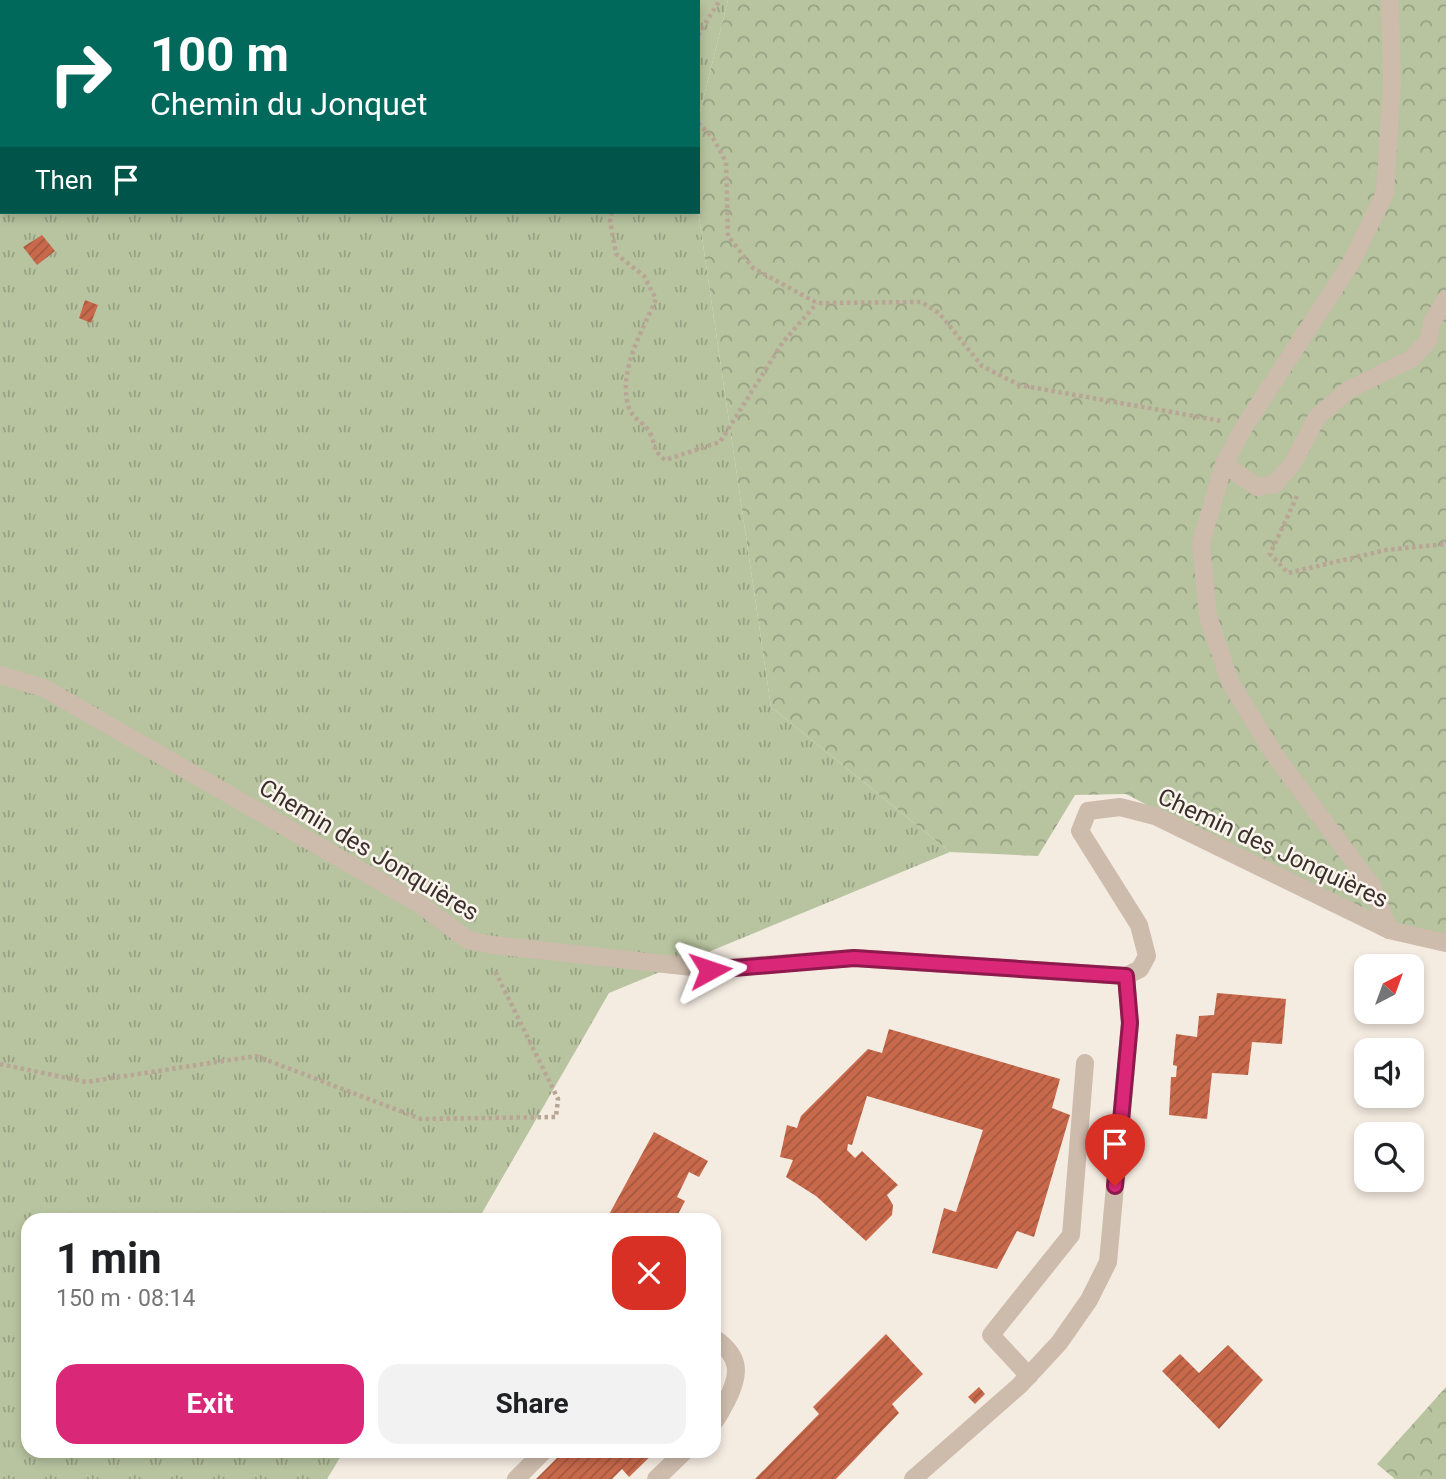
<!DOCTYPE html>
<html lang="en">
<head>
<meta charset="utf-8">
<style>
	:root { --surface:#fff; --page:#f2f2f2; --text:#202124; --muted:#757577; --accent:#db2777 }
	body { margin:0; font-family:Roboto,sans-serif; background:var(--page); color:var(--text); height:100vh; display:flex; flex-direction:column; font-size:26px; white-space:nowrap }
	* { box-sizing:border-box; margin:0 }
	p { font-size:23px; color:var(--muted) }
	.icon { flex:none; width:38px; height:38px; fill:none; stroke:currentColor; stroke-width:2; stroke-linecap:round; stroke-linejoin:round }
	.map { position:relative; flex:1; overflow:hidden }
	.sheet { position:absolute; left:21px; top:1213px; width:700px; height:245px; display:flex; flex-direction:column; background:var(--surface); border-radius:21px; box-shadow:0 4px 10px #0003 }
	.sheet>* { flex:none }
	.guide { position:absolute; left:0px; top:0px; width:700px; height:214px; box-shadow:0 4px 10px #0003; background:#00695c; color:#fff; overflow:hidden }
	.needle { width:46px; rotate:41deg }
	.buttons { position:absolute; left:1354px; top:954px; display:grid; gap:14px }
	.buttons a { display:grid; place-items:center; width:70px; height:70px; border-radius:14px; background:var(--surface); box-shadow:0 4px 10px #0003; font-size:35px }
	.pin { position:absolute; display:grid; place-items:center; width:60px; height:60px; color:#fff; margin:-72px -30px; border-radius:50% 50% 50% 0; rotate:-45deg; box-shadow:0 0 7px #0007 }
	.pin .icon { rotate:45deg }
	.me { position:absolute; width:77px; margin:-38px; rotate:85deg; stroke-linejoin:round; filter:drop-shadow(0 0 5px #0008) }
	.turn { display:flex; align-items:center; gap:24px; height:147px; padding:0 35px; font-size:32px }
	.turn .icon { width:91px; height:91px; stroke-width:2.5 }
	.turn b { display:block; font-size:49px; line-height:60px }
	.then { display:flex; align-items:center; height:66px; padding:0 35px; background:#0003; gap:14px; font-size:26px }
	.round { display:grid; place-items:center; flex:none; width:74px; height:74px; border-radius:21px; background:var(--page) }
	.overview { display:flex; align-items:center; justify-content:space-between; height:119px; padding:0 35px }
	h1 { font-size:42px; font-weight:700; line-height:52px }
	.action { display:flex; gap:14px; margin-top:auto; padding:14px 35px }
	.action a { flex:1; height:80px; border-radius:21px; background:var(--accent); color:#fff; font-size:28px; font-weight:700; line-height:80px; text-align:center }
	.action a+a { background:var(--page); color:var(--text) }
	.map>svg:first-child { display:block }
	.grass { fill:url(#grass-tufts) }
	.forest { fill:url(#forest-crowns) }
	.building { fill:url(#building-hatch) }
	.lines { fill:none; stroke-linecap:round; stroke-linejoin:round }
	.path { stroke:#b9a596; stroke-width:4.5; stroke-dasharray:3.5 3.5; stroke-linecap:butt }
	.minor { stroke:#cdbbac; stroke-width:18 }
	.route-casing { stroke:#8e194d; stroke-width:18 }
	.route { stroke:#db2777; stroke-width:12 }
	.labels { text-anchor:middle; stroke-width:5; stroke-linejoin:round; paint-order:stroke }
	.street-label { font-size:24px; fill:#3b302b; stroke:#fbf5ee }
</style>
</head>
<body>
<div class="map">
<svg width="1446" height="1479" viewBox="0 0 1446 1479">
	<defs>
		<pattern id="grass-tufts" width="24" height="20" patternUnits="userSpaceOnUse" patternTransform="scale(1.75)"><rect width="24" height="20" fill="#b8c4a0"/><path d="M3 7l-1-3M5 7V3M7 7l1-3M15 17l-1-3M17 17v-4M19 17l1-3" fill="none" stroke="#97a083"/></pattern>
		<pattern id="forest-crowns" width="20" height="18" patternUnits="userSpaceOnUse" patternTransform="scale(1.75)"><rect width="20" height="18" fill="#b8c4a0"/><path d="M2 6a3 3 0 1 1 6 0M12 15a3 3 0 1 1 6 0" fill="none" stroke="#97a083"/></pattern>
		<pattern id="building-hatch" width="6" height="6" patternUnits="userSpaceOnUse" patternTransform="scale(1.75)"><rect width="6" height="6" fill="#c8694b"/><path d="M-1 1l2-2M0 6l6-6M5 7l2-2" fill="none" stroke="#a4573f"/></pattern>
	</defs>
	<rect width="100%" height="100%" fill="#f4ebe1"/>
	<!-- grass -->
	<polygon class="grass" points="0,0 728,0 698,120 698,2 2,2 2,212 698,212 698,210 771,707 950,852 609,993 478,1220 28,1220 28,1451 344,1451 327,1479 0,1479"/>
	<!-- forest -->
	<g class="forest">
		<polygon points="728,0 1446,0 1446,941 1327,899 1126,794 1075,795 1038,856 950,852 771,707 698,210 698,120"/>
		<polygon points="1446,1387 1446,1479 1395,1479 1377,1464"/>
	</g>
	<!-- building -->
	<g class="building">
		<polygon points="42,235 55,251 37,265 23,247"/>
		<polygon points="85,300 98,305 91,323 79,318"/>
		<polygon points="1217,993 1286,999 1282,1044 1252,1042 1248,1075 1212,1073 1207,1119 1169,1115 1171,1077 1176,1077 1177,1066 1173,1065 1176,1034 1197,1037 1199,1016 1214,1015"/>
		<polygon points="889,1029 1060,1079 1052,1108 1070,1115 1034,1237 1017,1231 997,1269 932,1253 944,1208 956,1212 983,1130 867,1096 852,1145 848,1144 847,1150 855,1158 862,1151 898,1185 887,1195 893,1205 892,1215 866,1241 816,1196 786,1177 793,1160 780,1157 787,1125 797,1128 801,1116 868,1049 882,1053"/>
		<polygon points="654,1132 708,1161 699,1177 689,1172 677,1197 685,1201 675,1220 606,1220"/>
		<polygon points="886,1334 923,1374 892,1404 899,1413 836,1479 755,1479 819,1414 813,1407"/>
		<polygon points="1228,1345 1263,1380 1219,1429 1162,1371 1180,1354 1199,1373"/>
		<polygon points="979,1387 985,1394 975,1404 968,1397"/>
		<polygon points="564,1451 656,1451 629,1477 622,1469 612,1479 536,1479"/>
	</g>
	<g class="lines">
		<!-- path -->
		<g class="path">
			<polyline points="558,0 558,2"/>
			<polyline points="698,35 720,0"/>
			<polyline points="698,123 713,138 726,162 728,236 753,268 817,303 921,302 939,313 982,366 1019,385 1222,421"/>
			<path d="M612,212l-2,9 6,33 28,22 12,23c-14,33 -39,73 -27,109 3,10 16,15 21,25 7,15 1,15 15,27l55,-18 63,-100 34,-39"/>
			<polyline points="1297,496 1270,554 1288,573 1386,550 1446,544"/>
			<polyline points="0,1064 86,1082 256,1056 421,1119 556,1117 558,1099 494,969"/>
		</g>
		<!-- minor -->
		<g class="minor">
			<polyline points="1224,464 1257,487 1275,484 1293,463 1317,417 1348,390 1411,359 1428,341 1432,322 1446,299"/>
			<polyline points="0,675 44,688 421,905 468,940 493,945 710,969 854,958 1126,976 1140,969 1147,956 1139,925 1080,831 1088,811 1120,807 1155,816 1389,930 1446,943"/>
			<polyline points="1389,930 1372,886 1274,754 1230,682 1208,616 1201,543 1224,464 1244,427 1351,263 1385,193 1392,84 1390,0"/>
			<path d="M714,1338c28,19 26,37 12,64 -4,7 -7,14 -12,20"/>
			<polyline points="1029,1376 991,1335 1071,1235 1085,1063"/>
			<polyline points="516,1479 544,1451"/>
			<polyline points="656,1479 685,1451"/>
			<polyline points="913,1479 1019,1386 1059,1343 1089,1300 1108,1262 1130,1023 1126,976"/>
		</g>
	</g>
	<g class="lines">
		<!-- route casing -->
		<g class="route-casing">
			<polyline id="route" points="710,970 854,958 1126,976 1130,1023 1115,1186"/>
		</g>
		<!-- route -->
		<use href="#route" class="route"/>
	</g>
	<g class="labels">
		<!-- street labels -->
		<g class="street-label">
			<text transform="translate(1273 848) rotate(25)" y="8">Chemin des Jonquières</text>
			<text transform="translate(369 850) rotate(31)" y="8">Chemin des Jonquières</text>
		</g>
	</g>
</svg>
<div class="buttons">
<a><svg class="needle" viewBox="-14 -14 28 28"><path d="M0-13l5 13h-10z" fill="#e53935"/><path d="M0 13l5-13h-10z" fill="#757577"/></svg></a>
<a><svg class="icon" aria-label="sound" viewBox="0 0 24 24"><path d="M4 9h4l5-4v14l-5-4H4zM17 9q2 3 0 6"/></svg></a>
<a><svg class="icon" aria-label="search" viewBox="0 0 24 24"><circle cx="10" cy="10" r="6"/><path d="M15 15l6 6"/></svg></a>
</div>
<div class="pin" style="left:1115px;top:1186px;background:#d93025"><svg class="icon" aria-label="arrive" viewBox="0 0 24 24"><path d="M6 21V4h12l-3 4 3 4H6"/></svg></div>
<svg class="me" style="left:710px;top:970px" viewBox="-20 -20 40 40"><path d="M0-17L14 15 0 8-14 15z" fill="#db2777" stroke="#fff" stroke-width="4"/></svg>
<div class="guide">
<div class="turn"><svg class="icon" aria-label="right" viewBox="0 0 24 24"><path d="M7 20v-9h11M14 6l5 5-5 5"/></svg><div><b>100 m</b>Chemin du Jonquet</div></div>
<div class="then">Then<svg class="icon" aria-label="arrive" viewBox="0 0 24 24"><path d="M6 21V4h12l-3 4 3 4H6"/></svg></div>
</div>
<section class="sheet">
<div class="overview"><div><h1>1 min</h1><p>150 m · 08:14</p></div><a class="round" style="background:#d93025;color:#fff"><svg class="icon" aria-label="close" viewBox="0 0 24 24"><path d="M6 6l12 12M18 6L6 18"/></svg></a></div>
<div class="action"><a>Exit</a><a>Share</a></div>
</section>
</div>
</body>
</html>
